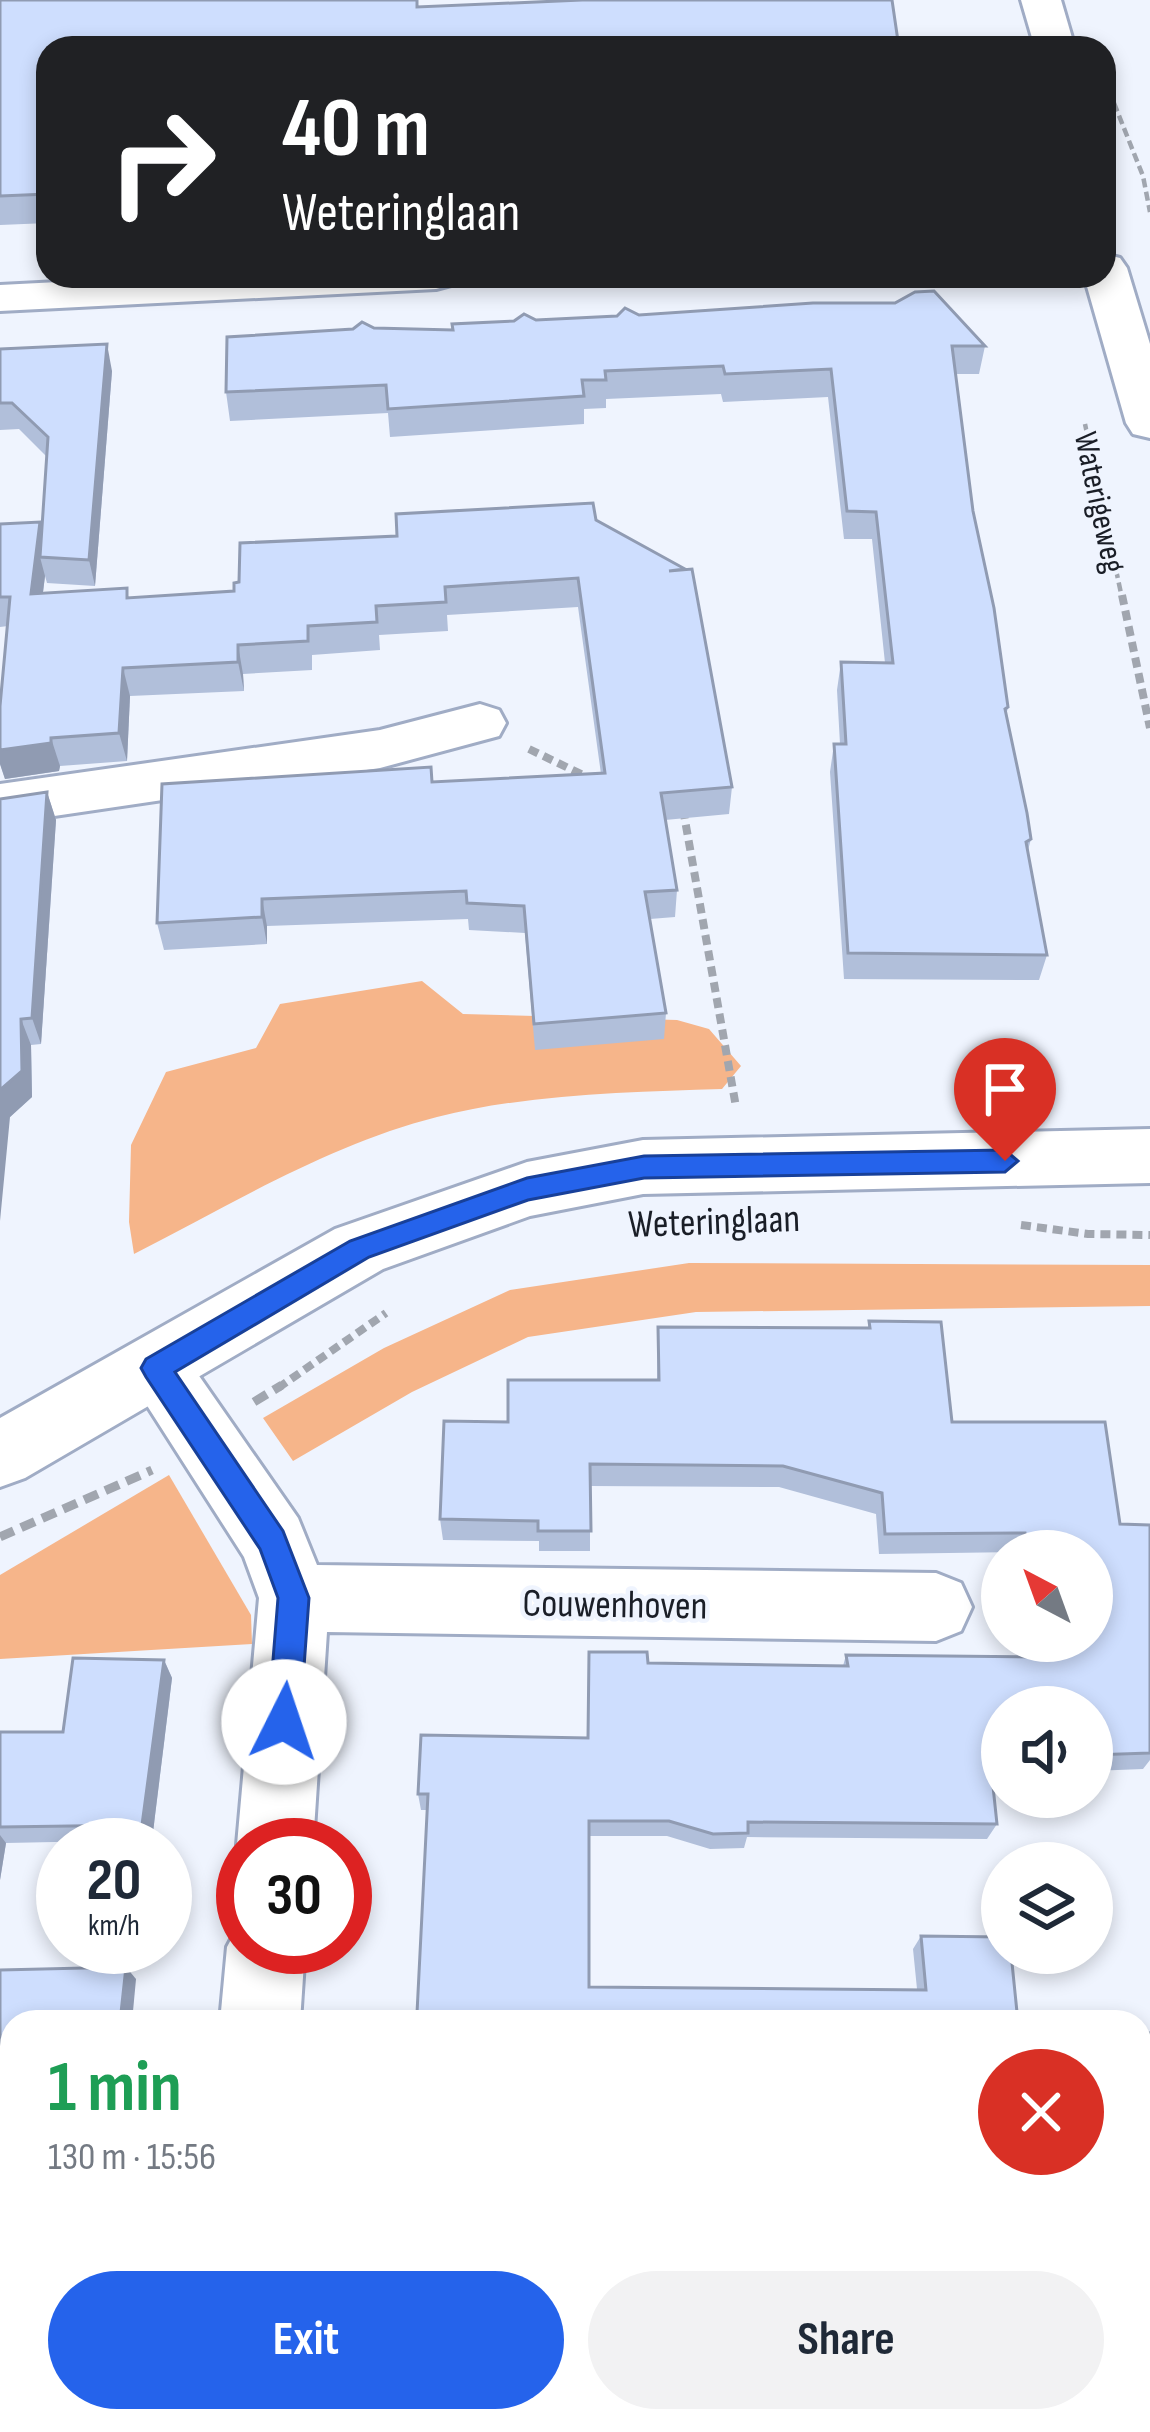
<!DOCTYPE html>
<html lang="en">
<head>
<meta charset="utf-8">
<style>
	:root { --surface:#fff; --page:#f2f2f3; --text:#1f2937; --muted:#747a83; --accent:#2563eb }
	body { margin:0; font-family:"Sofia Sans Condensed",sans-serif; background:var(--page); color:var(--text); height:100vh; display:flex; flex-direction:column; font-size:45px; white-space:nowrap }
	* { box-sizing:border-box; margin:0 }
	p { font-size:39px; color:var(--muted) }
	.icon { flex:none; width:66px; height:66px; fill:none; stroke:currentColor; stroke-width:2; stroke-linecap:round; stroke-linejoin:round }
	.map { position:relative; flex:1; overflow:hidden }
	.panel { position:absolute; left:0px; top:2010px; width:1152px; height:423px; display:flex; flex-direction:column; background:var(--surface); border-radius:36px 36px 0 0; box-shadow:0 6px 18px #0003 }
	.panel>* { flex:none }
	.hud { position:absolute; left:36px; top:36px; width:1080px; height:252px; border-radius:36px; box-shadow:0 6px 18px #0003; background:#202124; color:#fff; overflow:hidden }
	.needle { width:78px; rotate:319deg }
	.fabs { position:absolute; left:981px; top:1530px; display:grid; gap:24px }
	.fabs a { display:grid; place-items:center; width:132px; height:132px; border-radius:50%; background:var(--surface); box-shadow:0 6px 18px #0003; font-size:60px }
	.speed { position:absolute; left:36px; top:1818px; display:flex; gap:24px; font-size:60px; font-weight:700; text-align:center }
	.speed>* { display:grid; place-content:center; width:156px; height:156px; border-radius:50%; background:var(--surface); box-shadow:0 6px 18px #0003; line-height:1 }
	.speed small { font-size:30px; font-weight:400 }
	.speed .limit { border:18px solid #d22; background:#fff; color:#111 }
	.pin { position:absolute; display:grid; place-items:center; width:102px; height:102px; color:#fff; margin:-123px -51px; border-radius:50% 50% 50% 0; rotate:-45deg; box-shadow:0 0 12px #0007 }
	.pin .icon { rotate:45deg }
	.me { position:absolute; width:132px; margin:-66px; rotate:4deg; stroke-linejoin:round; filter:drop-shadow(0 0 9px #0008) }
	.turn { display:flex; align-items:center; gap:42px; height:252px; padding:0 48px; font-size:54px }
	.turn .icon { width:156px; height:156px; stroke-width:2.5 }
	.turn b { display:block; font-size:84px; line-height:102px }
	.round { display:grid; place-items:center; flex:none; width:126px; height:126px; border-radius:63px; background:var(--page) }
	.head { display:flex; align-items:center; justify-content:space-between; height:204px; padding:0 48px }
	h1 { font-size:72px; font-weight:700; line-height:90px; color:#1e9e55 }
	.button { display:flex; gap:24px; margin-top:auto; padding:24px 48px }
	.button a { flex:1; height:138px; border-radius:72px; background:var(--accent); color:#fff; font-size:48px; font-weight:700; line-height:138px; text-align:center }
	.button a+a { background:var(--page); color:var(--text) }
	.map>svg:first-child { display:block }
	.green { fill:#f6b58a }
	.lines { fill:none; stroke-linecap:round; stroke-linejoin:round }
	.street-casing { stroke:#a0acc5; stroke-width:6 }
	.secondary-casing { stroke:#a0acc5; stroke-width:6 }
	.path-far2 { stroke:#a1a6af; stroke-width:4.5; stroke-dasharray:9 4.5; stroke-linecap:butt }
	.path-far1 { stroke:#a1a6af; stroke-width:8; stroke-dasharray:10 6; stroke-linecap:butt }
	.path { stroke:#a1a6af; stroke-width:9; stroke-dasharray:15 8; stroke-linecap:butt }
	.street { fill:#fff; fill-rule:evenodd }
	.secondary { fill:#fff; fill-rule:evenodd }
	.wall { fill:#b1bfda }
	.shaded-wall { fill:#909bb2 }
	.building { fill:#cedefe; stroke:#909bb2; stroke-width:3 }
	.route { fill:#2563eb; stroke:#184099; stroke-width:3 }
	.labels { text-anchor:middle; stroke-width:9; stroke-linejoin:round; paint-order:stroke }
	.far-street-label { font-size:33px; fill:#1a1e27; stroke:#eff4fe }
	.street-label { font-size:39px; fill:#1a1e27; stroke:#eff4fe }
</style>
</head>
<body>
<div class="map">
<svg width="1150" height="2432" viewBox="0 0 1150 2432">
	<rect width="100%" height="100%" fill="#eff4fe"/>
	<!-- green -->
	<g class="green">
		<path d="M422,981l41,33 214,6 32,9 32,37 -19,23c-92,3 -195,5 -285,28 -107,27 -205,87 -303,137l-5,-32 2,-77 35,-73 90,-24 24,-44z"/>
		<polygon points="689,1263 1150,1265 1150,1306 696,1312 528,1337 412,1392 293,1461 263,1418 384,1348 510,1290"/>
		<polygon points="169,1475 251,1615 252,1644 0,1659 0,1575"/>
	</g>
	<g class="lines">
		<!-- street casing -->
		<g class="street-casing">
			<g id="street">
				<polygon points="175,276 458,276 451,285 436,289 0,311 0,285"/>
				<polygon points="480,704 499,710 506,723 499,736 380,768 0,824 0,784 380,730"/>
				<polygon points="156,1339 179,1347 298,1518 317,1565 936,1573 961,1583 972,1607 961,1631 936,1641 327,1632 313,1845 243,1845 243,1859 237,1845 259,1598 244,1557 123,1368 133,1347"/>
				<polygon points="243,1917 243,1947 305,1947 300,2022 220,2022 227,1947"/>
				<polygon points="127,2421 219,2421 214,2432 122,2432"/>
				<polygon points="693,2421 788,2421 793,2432 698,2432"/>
			</g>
		</g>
		<!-- secondary casing -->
		<g class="secondary-casing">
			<g id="secondary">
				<polygon points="1021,0 1061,0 1075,48 1035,48"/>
				<polygon points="1104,254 1120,258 1127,268 1150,344 1150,438 1133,434 1126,423 1084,276 1104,276"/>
				<polygon points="1150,1129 1150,1183 643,1194 530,1216 383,1269 25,1478 0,1487 0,1418 335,1229 527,1162 643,1140"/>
			</g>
		</g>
		<!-- path-far2 -->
		<g class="path-far2">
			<polyline points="1104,78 1143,176 1150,212"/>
			<polyline points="1085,424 1122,598"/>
		</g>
		<!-- path-far1 -->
		<g class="path-far1">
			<polyline points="1122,595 1150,728"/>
			<polyline points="529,749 585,776"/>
			<polyline points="683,809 736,1107"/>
			<polyline points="1021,1225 1088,1234 1150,1235"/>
			<polyline points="278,1388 386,1313"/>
		</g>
		<!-- path -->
		<g class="path">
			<polyline points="254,1402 282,1385"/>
			<polyline points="0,1537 152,1470"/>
		</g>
		<!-- street -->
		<use href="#street" class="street"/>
		<!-- secondary -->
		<use href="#secondary" class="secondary"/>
	</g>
	<!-- wall -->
	<g class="wall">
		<polygon points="0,0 420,7 892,0 48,48 48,223 0,225"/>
		<polygon points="639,315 985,346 979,374 955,374 973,511 1008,707 1006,716 1031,839 1028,850 1047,955 1039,980 844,979 830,772 834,744 840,744 837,690 841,662 885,663 872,539 844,539 828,397 723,402 721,394 606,399 606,408 584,409 584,424 390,437 388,413 230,421 226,392 374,328 453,330 536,320"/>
		<polygon points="0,349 112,371 95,586 47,583 45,576 43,593 129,598 234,591 397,536 596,520 732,787 729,814 665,820 677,890 675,917 650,919 666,1013 664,1039 535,1050 525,933 469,930 468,919 267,926 267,944 164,950 157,923 432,782 601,774 578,607 447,615 448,631 379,635 380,650 312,655 312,670 243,674 244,691 130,696 127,761 60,766 59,771 5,779 0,764 0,706 8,626 0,627 0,524 42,527 46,456 19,429 0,430"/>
		<polygon points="47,792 56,820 41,1044 31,1045 32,1097 10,1117 0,799"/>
		<polygon points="869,1321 952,1422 1120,1524 1150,1525 1150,1760 1143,1769 1092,1771 1092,1707 1002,1707 1002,1774 991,1774 997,1824 987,1839 747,1837 744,1848 710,1849 667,1836 589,1836 589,1987 917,1989 913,1949 921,1936 1018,2022 417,2013 427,1810 421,1810 418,1794 588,1738 648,1663 843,1666 846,1655 1028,1657 1026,1641 1092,1641 1092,1551 879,1554 876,1514 779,1487 590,1486 590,1551 539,1551 539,1541 443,1540 440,1519 508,1422 657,1380 658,1327 868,1328"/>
		<polygon points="164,1660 172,1678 152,1840 6,1843 0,1880 0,1732 63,1732"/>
		<polygon points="952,2421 1140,2421 1150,2432 952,2432"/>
	</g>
	<!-- shaded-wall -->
	<g class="shaded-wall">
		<polygon points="107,344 112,371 95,586 89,560"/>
		<polygon points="40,522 48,550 40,557 45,576 39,623 31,594"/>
		<polygon points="238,645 243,674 244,691 238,662"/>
		<polygon points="123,668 130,696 127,761 119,733"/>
		<polygon points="51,738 60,766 59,771 5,779 0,764 0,750"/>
		<polygon points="47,792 56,820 41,1044 32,1018"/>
		<polygon points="262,899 267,926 267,944 262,917"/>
		<polygon points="21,1019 31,1045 32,1097 10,1117 0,1221 0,1090"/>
		<polygon points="164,1660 172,1678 152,1840 142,1825"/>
		<polygon points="0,1835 6,1843 0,1880"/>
		<polygon points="126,1967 136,1979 132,2022 120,2022"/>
	</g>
	<!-- building -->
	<g class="building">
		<polygon points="0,0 417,0 417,7 582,0 892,0 899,48 48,48 48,194 0,196"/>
		<polygon points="934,291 985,346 952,346 973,511 994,608 1008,707 1005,709 1027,813 1031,839 1026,842 1047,955 848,953 834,744 846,744 841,662 893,663 876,512 847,511 831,369 725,374 723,366 605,371 606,380 582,380 584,396 388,409 386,385 226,392 227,337 353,329 362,322 374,328 453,330 452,324 514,321 524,314 536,320 617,316 625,308 639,315 813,303 895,303 915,292"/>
		<polygon points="107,344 89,560 40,557 48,437 12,403 0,403 0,349"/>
		<polygon points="593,503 596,520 685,569 669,571 692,569 732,787 661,793 677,890 645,892 666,1013 534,1024 524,906 467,903 466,891 262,899 262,917 157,923 162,784 431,767 432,782 605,773 578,578 445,587 446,602 376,606 377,622 308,626 308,641 238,645 238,662 123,668 119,733 51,738 51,743 0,750 0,706 10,597 0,597 0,524 40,522 31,594 127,588 127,598 234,591 234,583 239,582 240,543 397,536 396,514"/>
		<polygon points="47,792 32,1018 21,1019 22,1071 0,1090 0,799"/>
		<polygon points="869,1321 941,1322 952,1422 1105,1422 1120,1524 1150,1525 1150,1753 1092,1755 1092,1707 1002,1707 1002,1758 990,1758 997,1824 748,1822 748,1833 713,1834 669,1821 589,1821 589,1987 926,1990 921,1936 1002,1937 1002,1953 1011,1953 1018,2022 405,2022 405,2013 417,2013 428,1794 418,1794 421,1735 588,1738 589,1652 647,1652 648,1663 848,1666 846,1655 1040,1657 1038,1641 1092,1641 1092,1551 1027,1551 1025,1533 885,1534 882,1493 783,1466 590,1464 591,1531 538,1531 538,1521 440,1519 444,1421 508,1422 508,1380 659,1380 658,1327 870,1328"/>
		<polygon points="73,1658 164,1660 142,1825 0,1827 0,1732 63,1732"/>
		<polygon points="126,1967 120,2022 12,2022 12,2378 0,2378 0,1970"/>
		<polygon points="1140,2033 1150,2033 1150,2432 963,2432 962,2421 1140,2421"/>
	</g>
	<!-- route -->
	<polygon class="route" points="1005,1150 1018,1161 1005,1172 644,1178 528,1200 369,1257 175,1372 283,1531 309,1598 300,1722 296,1733 284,1737 273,1733 268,1722 278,1598 260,1549 146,1377 141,1368 146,1359 350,1241 527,1178 644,1156"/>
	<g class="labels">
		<!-- far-street labels -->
		<g class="far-street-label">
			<text transform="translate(1101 502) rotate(78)" y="12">Waterigeweg</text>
		</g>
		<!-- street labels -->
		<g class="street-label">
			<text transform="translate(714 1220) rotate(-2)" y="14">Weteringlaan</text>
			<text transform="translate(615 1603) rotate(1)" y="14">Couwenhoven</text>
		</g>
	</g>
</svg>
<div class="fabs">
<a><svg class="needle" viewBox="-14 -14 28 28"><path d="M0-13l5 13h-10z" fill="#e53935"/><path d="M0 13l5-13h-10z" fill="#747a83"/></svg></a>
<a><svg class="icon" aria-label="sound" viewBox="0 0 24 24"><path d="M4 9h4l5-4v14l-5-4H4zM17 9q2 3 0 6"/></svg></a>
<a><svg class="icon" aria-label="layers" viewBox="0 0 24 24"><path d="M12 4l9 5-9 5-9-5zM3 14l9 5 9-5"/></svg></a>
</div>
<div class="speed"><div>20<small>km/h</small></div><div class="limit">30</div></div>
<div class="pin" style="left:1005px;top:1161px;background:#d93025"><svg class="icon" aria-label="arrive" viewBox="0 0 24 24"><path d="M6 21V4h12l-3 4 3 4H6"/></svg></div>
<svg class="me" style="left:284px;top:1722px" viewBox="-20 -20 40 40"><circle r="19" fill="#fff"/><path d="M0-13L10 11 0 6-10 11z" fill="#2563eb"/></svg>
<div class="hud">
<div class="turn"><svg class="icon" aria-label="right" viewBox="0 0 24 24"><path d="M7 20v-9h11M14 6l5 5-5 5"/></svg><div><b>40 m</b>Weteringlaan</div></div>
</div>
<section class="panel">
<div class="head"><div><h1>1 min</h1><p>130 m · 15:56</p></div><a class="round" style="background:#d93025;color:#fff"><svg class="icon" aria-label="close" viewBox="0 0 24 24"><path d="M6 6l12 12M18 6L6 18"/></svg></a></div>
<div class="button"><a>Exit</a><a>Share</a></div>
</section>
</div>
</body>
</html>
